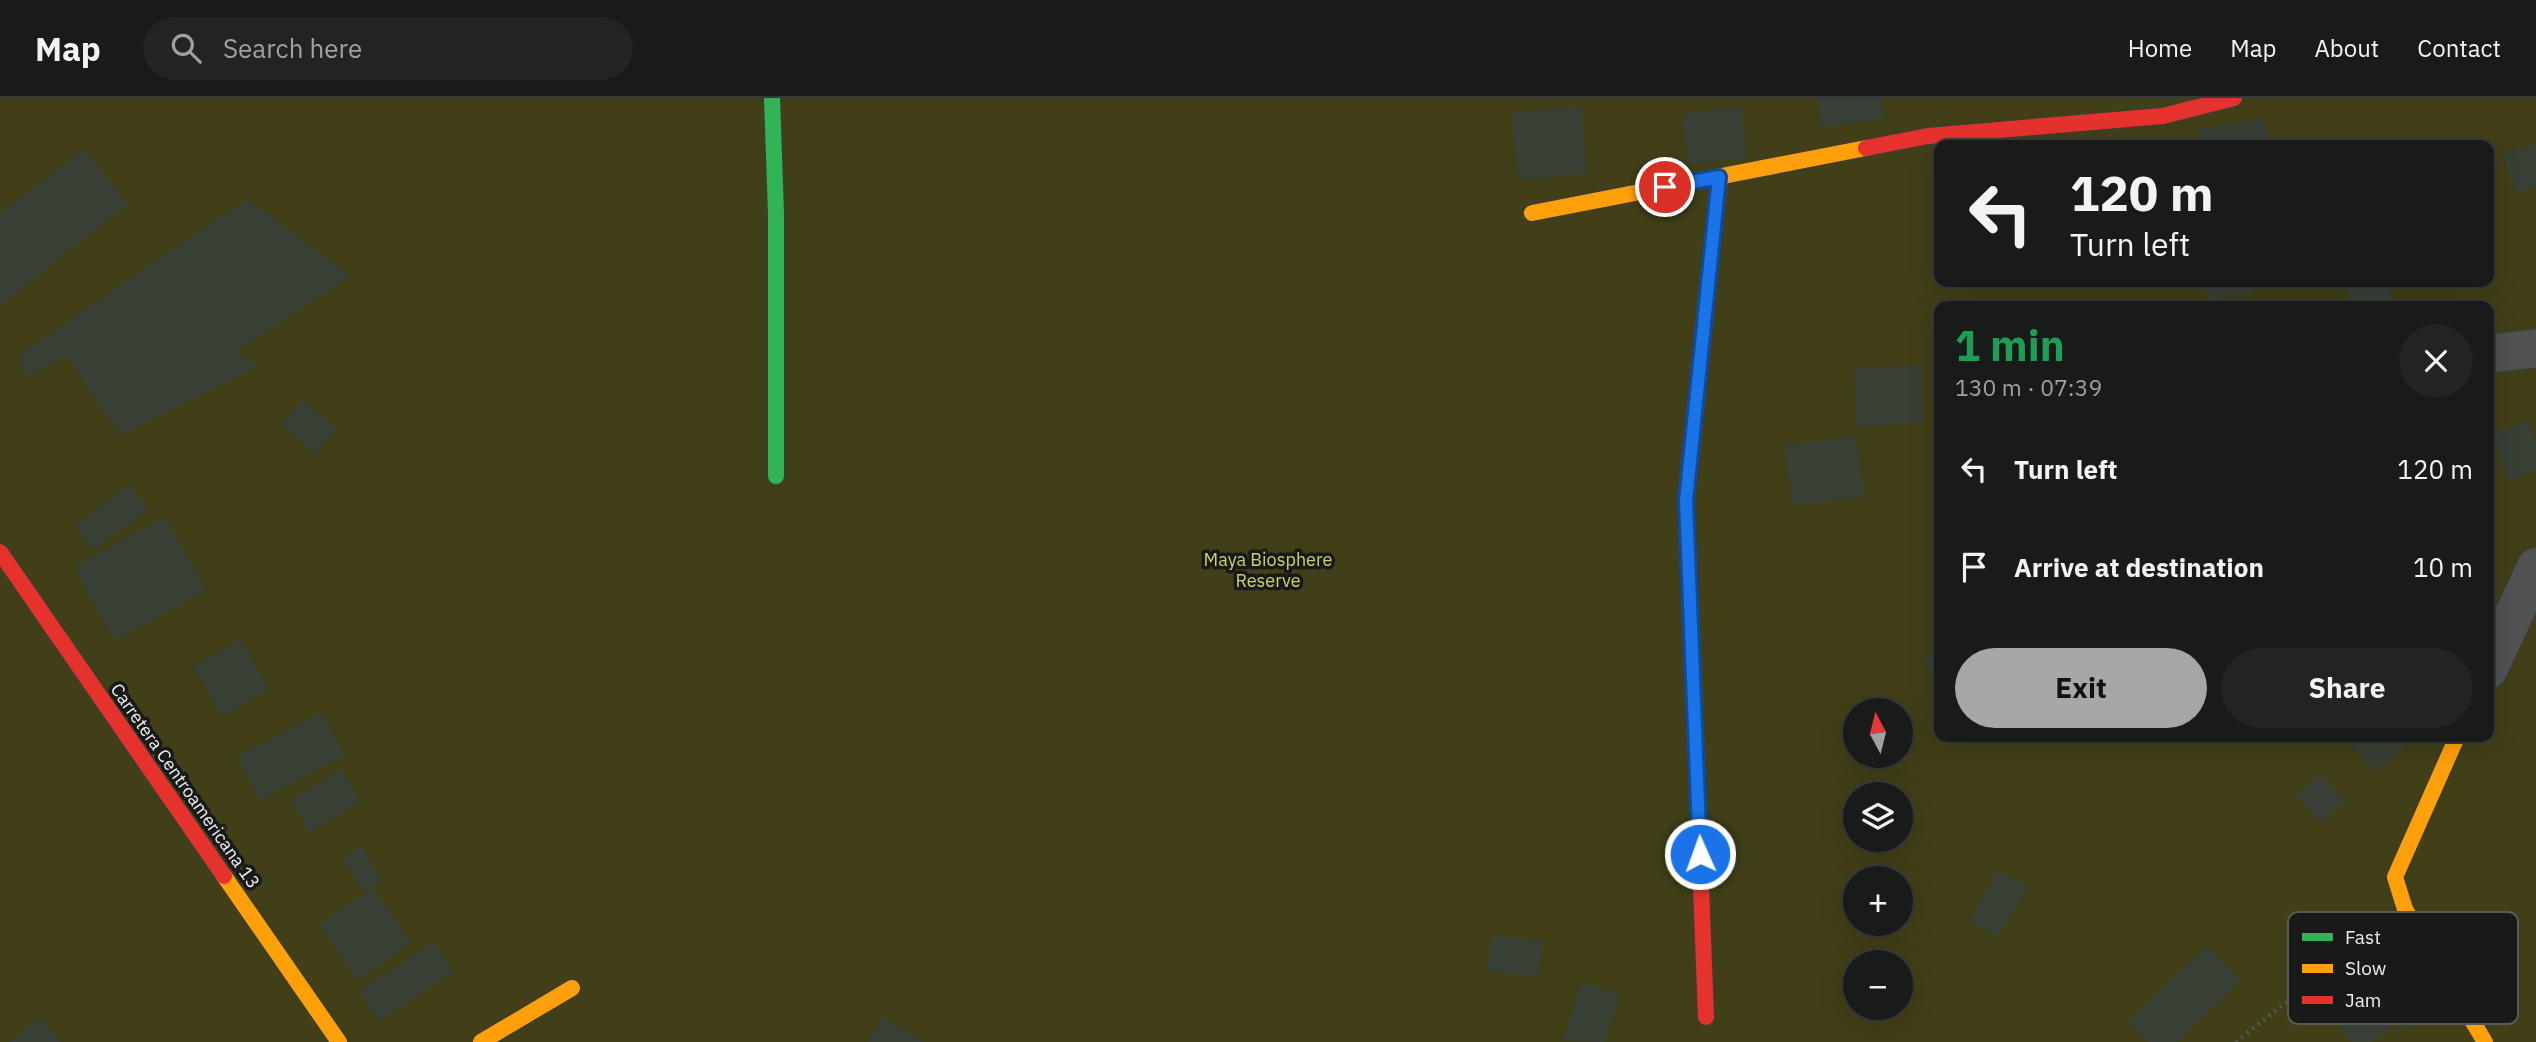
<!DOCTYPE html>
<html lang="en">
<head>
<meta charset="utf-8">
<style>
	:root { --surface:#191a1a; --page:#222323; --text:#f1f3f6; --muted:#9fa1a2; --line:#373839; --accent:#a6a8a7 }
	body { margin:0; font-family:"IBM Plex Sans",sans-serif; background:var(--page); color:var(--text); height:100vh; display:flex; flex-direction:column; font-size:26px; white-space:nowrap }
	* { box-sizing:border-box; margin:0 }
	p { font-size:23px; color:var(--muted) }
	.icon { flex:none; width:38px; height:38px; fill:none; stroke:currentColor; stroke-width:2; stroke-linecap:round; stroke-linejoin:round }
	.map { position:relative; flex:1; overflow:hidden }
	.details { position:absolute; left:1934px; top:203px; width:560px; height:441px; display:flex; flex-direction:column; background:var(--surface); border-radius:14px; box-shadow:0 7px 28px #0002,0 0 0 2px var(--line) }
	.details>* { flex:none }
	.banner { position:absolute; left:1934px; top:42px; width:560px; height:147px; border-radius:14px; box-shadow:0 7px 28px #0002,0 0 0 2px var(--line); background:#191a1a; color:var(--text); overflow:hidden }
	.needle { width:46px; rotate:353deg }
	.fabs { position:absolute; left:1843px; top:600px; display:grid; gap:14px }
	.fabs a { display:grid; place-items:center; width:70px; height:70px; border-radius:50%; background:var(--surface); box-shadow:0 7px 28px #0002,0 0 0 2px var(--line); font-size:35px }
	.pin { position:absolute; display:grid; place-items:center; width:60px; height:60px; color:#fff; margin:-30px; border:4px solid #fff; border-radius:50%; box-shadow:0 2px 7px #0007 }
	.me { position:absolute; width:77px; margin:-38px; rotate:358deg; stroke-linejoin:round; filter:drop-shadow(0 0 5px #0008) }
	.turn { display:flex; align-items:center; gap:24px; height:147px; padding:0 21px; font-size:32px }
	.turn .icon { width:91px; height:91px; stroke-width:2.5 }
	.turn b { display:block; font-size:49px; line-height:60px }
	.round { display:grid; place-items:center; flex:none; width:74px; height:74px; border-radius:37px; background:var(--page) }
	.summary { display:flex; align-items:center; justify-content:space-between; height:119px; padding:0 21px }
	h1 { font-size:42px; font-weight:800; line-height:52px; color:#1e9e55 }
	.action { display:flex; gap:14px; margin-top:auto; padding:14px 21px }
	.action a { flex:1; height:80px; border-radius:42px; background:var(--accent); color:#111; font-size:28px; font-weight:800; line-height:80px; text-align:center }
	.action a+a { background:var(--page); color:var(--text) }
	ul { padding:0; list-style:none }
	li { display:flex; align-items:center; gap:21px; height:98px; padding:0 21px }
	li div { flex:1 }
	li b { display:block; font-size:26px }
	li em { font-style:normal }
	header { display:flex; align-items:center; gap:42px; box-sizing:border-box; height:98px; padding:0 35px; background:var(--surface); border-bottom:2px solid var(--line) }
	header strong { font-size:33px }
	nav { display:flex; gap:38px; margin-inline-start:auto; font-size:24px }
	.search { width:490px; height:63px; background:var(--page); display:flex; align-items:center; gap:18px; box-sizing:border-box; padding:0 24px; border-radius:38px; color:var(--muted); font-size:26px }
	.map>svg:first-child { display:block }
	.green { fill:#403f18; fill-rule:evenodd }
	.building { fill:#384036 }
	.lines { fill:none; stroke-linecap:round; stroke-linejoin:round }
	.street-casing { stroke:#3c3d3d; stroke-width:40 }
	.fast-casing { stroke:#3c3d3d; stroke-width:18 }
	.slow-casing { stroke:#3c3d3d; stroke-width:18 }
	.jam-casing { stroke:#3c3d3d; stroke-width:18 }
	.path { stroke:#565757; stroke-width:4.5; stroke-dasharray:2 5; stroke-linecap:butt }
	.street { stroke:#505251; stroke-width:38 }
	.fast { stroke:#30b455; stroke-width:16 }
	.slow { stroke:#ff9f0a; stroke-width:16 }
	.jam { stroke:#e5322d; stroke-width:16 }
	.route-casing { stroke:#114b97; stroke-width:18 }
	.route { stroke:#1a73e8; stroke-width:12 }
	.labels { text-anchor:middle; stroke-width:7; stroke-linejoin:round; paint-order:stroke }
	.park-label { font-size:18px; fill:#d3d066; stroke:#171a19 }
	.street-label { font-size:18px; fill:#eef0ef; stroke:#171a19 }
	.key { fill:#171a19; stroke:#585a59; stroke-width:2 }
	.key-label { font-size:19px; fill:#eef0ef }
</style>
</head>
<body>
<header>
<strong>Map</strong>
<div class="search"><svg class="icon" aria-label="search" viewBox="0 0 24 24"><circle cx="10" cy="10" r="6"/><path d="M15 15l6 6"/></svg>Search here</div>
<nav><a>Home</a><a>Map</a><a>About</a><a>Contact</a></nav>
</header>
<div class="map">
<svg width="2536" height="944" viewBox="0 0 2536 944">
	<rect width="100%" height="100%" fill="#212222"/>
	<!-- green -->
	<path class="green" d="M0,0h2536v944h-2536zM1939,47h549v137h-549zM1939,208h549v431h-549zM1855,612h45v46h-45zM1855,696h45v46h-45zM1855,780h45v46h-45zM1855,864h45v46h-45z"/>
	<!-- building -->
	<g class="building">
		<polygon points="1818,0 1881,0 1884,22 1821,29"/>
		<polygon points="1581,8 1587,75 1518,82 1512,15"/>
		<polygon points="1741,8 1747,59 1688,67 1682,16"/>
		<polygon points="2264,20 2269,47 2202,47 2199,31"/>
		<polygon points="2536,46 2536,89 2516,96 2503,56"/>
		<polygon points="84,51 128,106 0,207 0,116"/>
		<polygon points="246,101 351,178 235,254 258,268 120,337 66,257 28,278 18,258"/>
		<polygon points="2206,184 2251,184 2252,196 2208,201"/>
		<polygon points="2347,184 2389,184 2392,208 2350,208"/>
		<polygon points="1921,267 1924,325 1857,328 1854,270"/>
		<polygon points="302,302 337,331 316,356 281,327"/>
		<polygon points="2529,324 2536,347 2536,373 2508,382 2493,335"/>
		<polygon points="1856,338 1864,399 1792,407 1785,347"/>
		<polygon points="129,387 148,411 93,453 74,429"/>
		<polygon points="165,419 206,492 115,543 74,469"/>
		<polygon points="241,542 269,591 222,618 194,569"/>
		<polygon points="1939,550 1939,590 1922,560"/>
		<polygon points="322,614 345,657 260,702 237,659"/>
		<polygon points="2344,639 2400,639 2407,647 2375,674"/>
		<polygon points="341,671 360,703 310,735 291,703"/>
		<polygon points="2320,676 2345,703 2321,725 2296,698"/>
		<polygon points="361,748 382,783 363,794 343,759"/>
		<polygon points="1998,772 2028,788 1998,839 1969,823"/>
		<polygon points="373,790 411,845 358,882 319,826"/>
		<polygon points="1492,837 1543,843 1538,879 1487,873"/>
		<polygon points="434,844 454,874 379,923 359,893"/>
		<polygon points="2206,848 2241,882 2177,944 2148,944 2128,924"/>
		<polygon points="2415,865 2441,913 2404,933 2378,885"/>
		<polygon points="1582,884 1620,897 1605,944 1563,943"/>
		<polygon points="2366,892 2390,933 2372,944 2350,944 2331,913"/>
		<polygon points="39,919 61,944 10,944"/>
		<polygon points="883,919 924,944 867,944"/>
	</g>
	<g class="lines">
		<!-- street casing -->
		<g class="street-casing">
			<g id="street">
				<polyline points="2488,256 2536,250"/>
				<polyline points="2488,572 2536,469"/>
			</g>
		</g>
		<!-- fast casing -->
		<g class="fast-casing">
			<g id="fast">
				<polyline points="772,0 776,115 776,378"/>
				<polyline points="1688,448 1686,403 1719,79"/>
			</g>
		</g>
		<!-- slow casing -->
		<g class="slow-casing">
			<g id="slow">
				<polyline points="1532,115 1866,50"/>
				<polyline points="2457,639 2395,779 2405,811 2485,944"/>
				<polyline points="224,778 339,944"/>
				<polyline points="481,944 572,890"/>
			</g>
		</g>
		<!-- jam casing -->
		<g class="jam-casing">
			<g id="jam">
				<polyline points="1866,50 1928,38 2163,18 2234,0"/>
				<polyline points="1688,448 1706,919"/>
				<polyline points="0,454 224,778"/>
			</g>
		</g>
		<!-- path -->
		<polyline class="path" points="2236,944 2377,833"/>
		<!-- street -->
		<use href="#street" class="street"/>
		<!-- fast -->
		<use href="#fast" class="fast"/>
		<!-- slow -->
		<use href="#slow" class="slow"/>
		<!-- jam -->
		<use href="#jam" class="jam"/>
	</g>
	<g class="lines">
		<!-- route casing -->
		<g class="route-casing">
			<polyline id="route" points="1665,89 1719,79 1686,403 1700,756"/>
		</g>
		<!-- route -->
		<use href="#route" class="route"/>
	</g>
	<g class="labels">
		<!-- park labels -->
		<g class="park-label">
			<text x="1268" y="468">Maya Biosphere<tspan x="1268" dy="21">Reserve</tspan></text>
		</g>
		<!-- street labels -->
		<g class="street-label">
			<text transform="translate(185 688) rotate(55)" y="6">Carretera Centroamericana 13</text>
		</g>
	</g>
	<!-- legend -->
	<rect x="2288" y="814" width="230" height="112" rx="10" class="key"/>
	<rect x="2302" y="835" width="31" height="8" fill="#30b455"/>
	<rect x="2302" y="866" width="31" height="9" fill="#ff9f0a"/>
	<rect x="2302" y="898" width="31" height="8" fill="#e5322d"/>
	<g class="key-label">
		<text x="2345" y="846">Fast</text>
		<text x="2345" y="877">Slow</text>
		<text x="2345" y="909">Jam</text>
	</g>
</svg>
<div class="fabs">
<a><svg class="needle" viewBox="-14 -14 28 28"><path d="M0-13l5 13h-10z" fill="#e53935"/><path d="M0 13l5-13h-10z" fill="#9fa1a2"/></svg></a>
<a><svg class="icon" aria-label="layers" viewBox="0 0 24 24"><path d="M12 4l9 5-9 5-9-5zM3 14l9 5 9-5"/></svg></a>
<a>+</a>
<a>−</a>
</div>
<div class="pin" style="left:1665px;top:89px;background:#d93025"><svg class="icon" aria-label="arrive" viewBox="0 0 24 24"><path d="M6 21V4h12l-3 4 3 4H6"/></svg></div>
<svg class="me" style="left:1700px;top:756px" viewBox="-20 -20 40 40"><circle r="17" fill="#1a73e8" stroke="#fff" stroke-width="3"/><path d="M0-11L8 9 0 5-8 9z" fill="#fff"/></svg>
<div class="banner">
<div class="turn"><svg class="icon" aria-label="left" viewBox="0 0 24 24"><path d="M17 20v-9H6M10 6l-5 5 5 5"/></svg><div><b>120 m</b>Turn left</div></div>
</div>
<section class="details">
<div class="summary"><div><h1>1 min</h1><p>130 m · 07:39</p></div><a class="round"><svg class="icon" aria-label="close" viewBox="0 0 24 24"><path d="M6 6l12 12M18 6L6 18"/></svg></a></div>
<ul>
<li><svg class="icon" aria-label="left" viewBox="0 0 24 24"><path d="M17 20v-9H6M10 6l-5 5 5 5"/></svg><div><b>Turn left</b></div><em>120 m</em></li>
<li><svg class="icon" aria-label="arrive" viewBox="0 0 24 24"><path d="M6 21V4h12l-3 4 3 4H6"/></svg><div><b>Arrive at destination</b></div><em>10 m</em></li>
</ul>
<div class="action"><a>Exit</a><a>Share</a></div>
</section>
</div>
</body>
</html>
